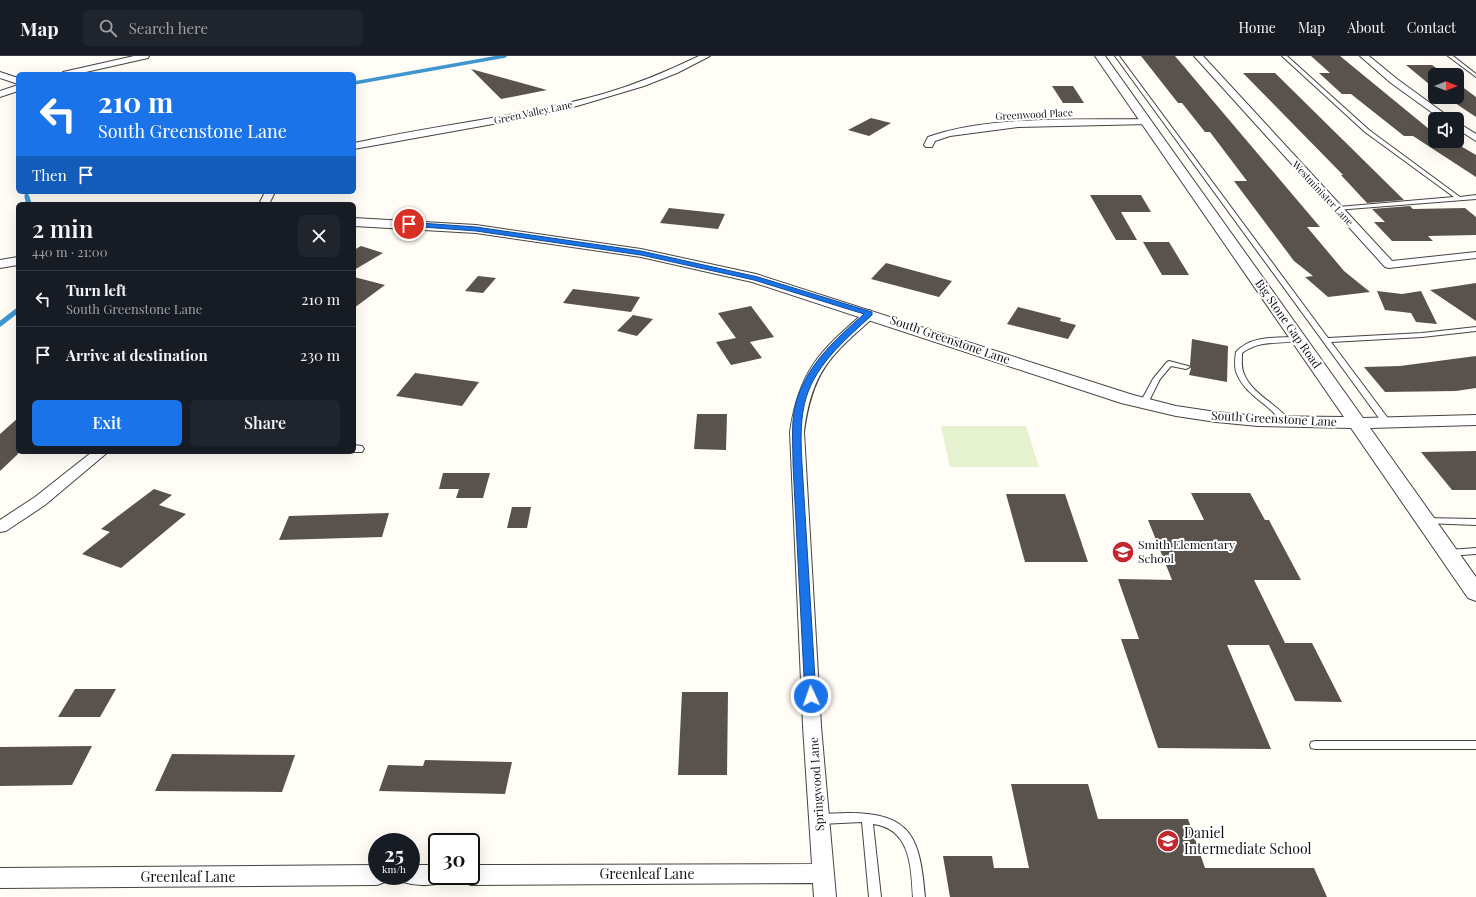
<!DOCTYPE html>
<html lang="en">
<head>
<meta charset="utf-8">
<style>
	:root { --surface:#171b24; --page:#20242c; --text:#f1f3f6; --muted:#9ea1a6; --line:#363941; --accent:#1a73e8 }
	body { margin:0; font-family:"Playfair Display",serif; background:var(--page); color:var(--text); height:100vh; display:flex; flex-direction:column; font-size:15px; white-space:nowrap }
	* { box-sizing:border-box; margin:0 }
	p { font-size:13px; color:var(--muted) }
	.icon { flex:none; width:22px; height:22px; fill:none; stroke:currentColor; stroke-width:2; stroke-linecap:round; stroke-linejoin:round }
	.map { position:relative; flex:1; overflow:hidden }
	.sheet { position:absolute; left:16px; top:146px; width:340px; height:252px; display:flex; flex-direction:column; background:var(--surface); border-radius:6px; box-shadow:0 4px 16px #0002 }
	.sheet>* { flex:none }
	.hud { position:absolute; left:16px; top:16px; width:340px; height:122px; border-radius:6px; box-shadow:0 4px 16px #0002; background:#1a73e8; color:#fff; overflow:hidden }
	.needle { width:26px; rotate:90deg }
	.tools { position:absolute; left:1428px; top:12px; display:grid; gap:8px }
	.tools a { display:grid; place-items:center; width:36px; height:36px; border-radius:6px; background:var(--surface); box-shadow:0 4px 16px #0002; font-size:20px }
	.speed { position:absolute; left:368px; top:777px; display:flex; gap:8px; font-size:20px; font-weight:700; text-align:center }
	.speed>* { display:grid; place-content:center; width:52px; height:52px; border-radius:50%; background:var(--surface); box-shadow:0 4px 16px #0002; line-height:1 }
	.speed small { font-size:10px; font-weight:400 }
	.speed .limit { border:2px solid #111; border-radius:6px; background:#fff; color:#111 }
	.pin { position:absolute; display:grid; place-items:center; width:34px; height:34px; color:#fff; margin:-17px; border:2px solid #fff; border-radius:50%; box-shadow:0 1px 4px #0007 }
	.me { position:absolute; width:44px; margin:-22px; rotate:357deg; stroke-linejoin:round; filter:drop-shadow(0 0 3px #0008) }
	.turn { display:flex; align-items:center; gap:14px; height:84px; padding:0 16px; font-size:18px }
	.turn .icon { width:52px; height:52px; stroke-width:2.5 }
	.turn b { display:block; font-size:28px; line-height:34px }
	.then { display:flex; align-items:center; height:38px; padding:0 16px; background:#0003; gap:8px; font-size:15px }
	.round { display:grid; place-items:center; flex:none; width:42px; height:42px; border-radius:6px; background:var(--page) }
	.head { display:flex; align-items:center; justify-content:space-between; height:68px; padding:0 16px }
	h1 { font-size:24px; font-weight:600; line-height:30px }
	.button { display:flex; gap:8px; margin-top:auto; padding:8px 16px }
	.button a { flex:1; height:46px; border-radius:6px; background:var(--accent); color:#fff; font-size:16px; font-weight:600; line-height:46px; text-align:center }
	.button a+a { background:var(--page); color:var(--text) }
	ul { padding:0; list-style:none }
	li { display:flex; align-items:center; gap:12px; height:56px; padding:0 16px; border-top:1px solid var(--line) }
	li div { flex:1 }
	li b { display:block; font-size:15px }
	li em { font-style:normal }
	header { display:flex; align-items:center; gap:24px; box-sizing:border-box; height:56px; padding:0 20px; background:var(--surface); border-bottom:1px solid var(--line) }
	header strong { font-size:19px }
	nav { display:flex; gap:22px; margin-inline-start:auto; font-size:14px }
	.search { width:280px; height:36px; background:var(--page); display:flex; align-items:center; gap:10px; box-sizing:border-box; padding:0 14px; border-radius:6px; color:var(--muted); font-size:15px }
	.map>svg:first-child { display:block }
	.pitch { fill:#e6f2cf }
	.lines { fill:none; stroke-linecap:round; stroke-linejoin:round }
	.stream-far1 { stroke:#3f96cf; stroke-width:3.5 }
	.stream { stroke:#3f96cf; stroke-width:5 }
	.building { fill:#5a524d }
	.service-casing { stroke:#444; stroke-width:2 }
	.minor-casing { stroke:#444; stroke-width:2 }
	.tertiary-casing { stroke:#444; stroke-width:2 }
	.service { fill:#fff; fill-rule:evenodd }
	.minor { fill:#fff; fill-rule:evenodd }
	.tertiary { fill:#fff; fill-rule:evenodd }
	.route { fill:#1a73e8; stroke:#114b97 }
	.labels { text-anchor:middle; stroke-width:4; stroke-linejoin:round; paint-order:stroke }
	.far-street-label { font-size:10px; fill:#111; stroke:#fff }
	.street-label { font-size:12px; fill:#111; stroke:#fff }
	.poi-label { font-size:12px; fill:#111; stroke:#fff; text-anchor:start }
	.near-poi-label { font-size:14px; fill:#111; stroke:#fff; text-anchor:start }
	.near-street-label { font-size:14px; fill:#111; stroke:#fff }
</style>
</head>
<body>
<header>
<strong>Map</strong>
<div class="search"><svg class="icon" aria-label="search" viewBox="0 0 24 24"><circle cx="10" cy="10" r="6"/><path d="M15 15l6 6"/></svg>Search here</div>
<nav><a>Home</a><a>Map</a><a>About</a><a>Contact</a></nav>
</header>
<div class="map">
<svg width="1476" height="841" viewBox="0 0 1476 841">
	<rect width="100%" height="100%" fill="#fffdf5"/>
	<!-- pitch -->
	<polygon class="pitch" points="941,370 1026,370 1039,411 950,411"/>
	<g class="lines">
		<!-- stream-far1 -->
		<g class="stream-far1">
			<polyline points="354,27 505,0"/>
			<polyline points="26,136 27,142"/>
		</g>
		<!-- stream -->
		<g class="stream">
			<polyline points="27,141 29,148"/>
			<polyline points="0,268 18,254"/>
		</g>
	</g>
	<!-- building -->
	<g class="building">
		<polygon points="1141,0 1175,0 1320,171 1307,171 1344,215 1370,236 1328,241 1305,221 1313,220 1294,205 1234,125 1247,125 1210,76 1205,76 1182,47 1178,47"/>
		<polygon points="1311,0 1340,0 1429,73 1435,73 1435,85 1452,85 1476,99 1476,121 1413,80 1404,80 1351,38 1342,38 1319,17 1330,17"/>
		<polygon points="1406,9 1432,9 1446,19 1435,19 1435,33"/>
		<polygon points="471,13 547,34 501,43"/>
		<polygon points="1243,17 1275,17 1404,144 1367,147 1341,119 1343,119"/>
		<polygon points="1457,27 1476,41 1476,61 1446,41 1457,41"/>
		<polygon points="1052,30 1073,30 1084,47 1063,47"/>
		<polygon points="871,62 891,67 869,80 848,74"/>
		<polygon points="1090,139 1141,139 1151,156 1121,156 1137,184 1116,184"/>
		<polygon points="1410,150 1413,153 1465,152 1476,161 1476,179 1428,180 1433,185 1392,185 1374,166 1385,166 1372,153"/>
		<polygon points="669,152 725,158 718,173 660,167"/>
		<polygon points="1143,186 1169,186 1189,219 1162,219"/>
		<polygon points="361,190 383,197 354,214 354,194"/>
		<polygon points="886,207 952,225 939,241 871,223"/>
		<polygon points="478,220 496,222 483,237 465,235"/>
		<polygon points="354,221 385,229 354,252"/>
		<polygon points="1476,227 1476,265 1430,234"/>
		<polygon points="573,233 640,241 631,256 563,247"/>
		<polygon points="1377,235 1402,238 1421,235 1437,268 1416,266 1411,257 1385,254"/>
		<polygon points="751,250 774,281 750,286 762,302 731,309 716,286 736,282 718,257"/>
		<polygon points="1018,251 1061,262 1060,265 1076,269 1068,283 1007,268"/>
		<polygon points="633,259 653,263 637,280 617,275"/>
		<polygon points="1192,283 1228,290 1227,326 1189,319 1191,312 1190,309"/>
		<polygon points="1476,300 1476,332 1456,335 1385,336 1364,311 1400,310"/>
		<polygon points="415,317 479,326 462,350 396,340"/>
		<polygon points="697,358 727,358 726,394 694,393"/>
		<polygon points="18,362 18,398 0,415 0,378"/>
		<polygon points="1476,395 1476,434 1452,434 1421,396"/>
		<polygon points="443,417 490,417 483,442 456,442 459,433 439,433"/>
		<polygon points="154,433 172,439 159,449 186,458 121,512 82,498 110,476 101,473"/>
		<polygon points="1191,437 1250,437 1265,464 1269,464 1301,524 1254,524 1285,587 1312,587 1342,646 1295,645 1269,589 1227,589 1271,693 1158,692 1121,583 1139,583 1118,523 1172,524 1148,464 1204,464"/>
		<polygon points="1006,438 1065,438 1088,506 1025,506"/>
		<polygon points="512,451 531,451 527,472 507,472"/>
		<polygon points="389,457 382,481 279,484 289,460"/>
		<polygon points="75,633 116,633 100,661 58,661"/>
		<polygon points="682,636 728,636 727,719 678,719"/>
		<polygon points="92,690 72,729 0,730 0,691"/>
		<polygon points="172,698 295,699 282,736 155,735"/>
		<polygon points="425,704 512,706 505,738 379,735 388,709 423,710"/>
		<polygon points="1011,728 1088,728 1098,763 1188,763 1205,812 1314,812 1327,841 950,841 943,800 992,800 994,812 1029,812"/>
	</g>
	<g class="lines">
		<!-- service casing -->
		<g class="service-casing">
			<g id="service">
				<polygon points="1115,0 1119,0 1328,282 1422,277 1476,271 1476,275 1422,281 1331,286 1390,365 1391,367 1390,369 1384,369"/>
				<polygon points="1282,0 1287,0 1369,74 1460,141 1476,139 1476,143 1336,154 1336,152 1338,151 1454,141 1365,76"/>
				<polygon points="1448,0 1453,0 1476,18 1476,21"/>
				<path d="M1298,281l2,1v2c-20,5 -39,-1 -58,13 0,7 -1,15 2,21 8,20 33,30 46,47l-4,2c-6,-2 -10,-8 -14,-12 -12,-11 -29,-21 -35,-37 -3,-6 -2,-15 -1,-22 15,-17 41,-14 62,-15z"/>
				<polygon points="1169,305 1188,310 1190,311 1186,313 1171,310 1160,323 1147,349 1141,349 1140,347 1153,323 1167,306"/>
				<polygon points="1426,462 1476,463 1476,469 1423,467 1422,465 1423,463"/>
				<polygon points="1476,492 1476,498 1449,500 1446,499 1445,497 1446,495 1449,494"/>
				<polygon points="1315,685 1476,685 1476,693 1315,693 1311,692 1310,689 1311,686"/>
				<path d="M848,757c65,0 72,26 77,84h-12c-2,-30 -2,-68 -40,-73l8,73h-12l-7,-75 -42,2 -4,-2 -1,-3 1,-3 4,-2z"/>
			</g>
		</g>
		<!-- minor casing -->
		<g class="minor-casing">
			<g id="minor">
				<polygon points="134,0 149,0 148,2 77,18 62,18 63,16"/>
				<path d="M699,0h11l-33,17 -33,13 -67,20 -73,16 -150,27v-6l10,-2c79,-17 160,-25 239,-47 34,-10 65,-23 96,-38z"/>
				<polygon points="1194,0 1203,0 1392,205 1476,196 1476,202 1389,212 1385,211"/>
				<polygon points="1360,0 1369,0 1397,23 1452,63 1441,63 1391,27"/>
				<polygon points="0,16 18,22 18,28 0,22"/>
				<polygon points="18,29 18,35 0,41 0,35"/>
				<path d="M1146,63l5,3 -2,2 -131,3 -68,9 -15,5 -3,6h-6l-2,-2 4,-8c63,-22 151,-17 218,-18z"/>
				<polygon points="1457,66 1476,78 1476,85 1457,73"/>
				<polygon points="265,136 275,136 269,148 259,148"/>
				<path d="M870,254l6,4 -2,3c-44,39 -62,54 -70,115l17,294 15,171h-22l-1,-14 -342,2 -8,-3 -2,-6h10v-11l341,-1 -9,-138 -13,-294c9,-62 30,-81 76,-121z"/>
				<polygon points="354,389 362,390 364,393 362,396 349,396 354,396"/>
				<polygon points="92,396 108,396 45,449 6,475 0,476 0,464 35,441"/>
				<polygon points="377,809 377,820 387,820 385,826 377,829 0,832 0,812"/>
				<path d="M411,809h26v11h10l-2,6c-13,4 -29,4 -42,0l-2,-6h10z"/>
			</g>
		</g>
		<!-- tertiary casing -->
		<g class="tertiary-casing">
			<g id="tertiary">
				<polygon points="1095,0 1105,0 1363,362 1476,359 1476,369 1370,372 1476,521 1476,545 1468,542 1351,372 1258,370 1216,366 1176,360 1121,347 752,226 641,201 476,177 354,170 354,162 476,169 641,193 756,218 1133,339 1176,350 1216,356 1258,360 1344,361"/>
				<polygon points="18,201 18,209 0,212 0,204"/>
			</g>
		</g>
		<!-- service -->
		<use href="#service" class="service"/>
		<!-- minor -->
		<use href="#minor" class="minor"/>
		<!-- tertiary -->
		<use href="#tertiary" class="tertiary"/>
	</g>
	<!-- route -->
	<path class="route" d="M406,166l70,5 165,24 117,26 114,35v3c-28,26 -60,52 -68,91 -4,19 -3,39 -2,58l14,232 -1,3h-8l-2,-3 -12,-232c0,-19 -2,-39 2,-58 10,-40 40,-66 69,-92l-110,-34 -113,-25 -165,-24 -67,-5 -3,-1z"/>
	<!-- icons -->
	<defs>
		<g id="school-disc" transform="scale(1.15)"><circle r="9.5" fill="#c4262e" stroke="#fff"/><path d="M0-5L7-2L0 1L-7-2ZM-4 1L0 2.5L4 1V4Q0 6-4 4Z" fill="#fff"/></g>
	</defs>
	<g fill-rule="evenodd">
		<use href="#school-disc" x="1123" y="496"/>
		<use href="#school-disc" x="1168" y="785"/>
	</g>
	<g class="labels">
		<!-- far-street labels -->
		<g class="far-street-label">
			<text transform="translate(533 56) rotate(-12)" y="4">Green Valley Lane</text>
			<text transform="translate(1034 58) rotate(-3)" y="4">Greenwood Place</text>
			<text transform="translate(1323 137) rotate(47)" y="4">Westminister Lane</text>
		</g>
		<!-- street labels -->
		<g class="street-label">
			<text transform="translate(1288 268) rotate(55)" y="4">Big Stone Gap Road</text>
			<text transform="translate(950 284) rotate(19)" y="4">South Greenstone Lane</text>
			<text transform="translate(1274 363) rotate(3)" y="4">South Greenstone Lane</text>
			<text transform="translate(817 728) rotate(-94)" y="4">Springwood Lane</text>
		</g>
		<!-- poi labels -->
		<g class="poi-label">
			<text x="1138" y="493">Smith Elementary<tspan x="1138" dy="14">School</tspan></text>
		</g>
		<!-- near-poi labels -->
		<g class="near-poi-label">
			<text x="1184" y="782">Daniel<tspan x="1184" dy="16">Intermediate School</tspan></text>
		</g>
		<!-- near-street labels -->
		<g class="near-street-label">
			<text x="647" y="823">Greenleaf Lane</text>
			<text x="188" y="826">Greenleaf Lane</text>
		</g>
	</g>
</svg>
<div class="tools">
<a><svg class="needle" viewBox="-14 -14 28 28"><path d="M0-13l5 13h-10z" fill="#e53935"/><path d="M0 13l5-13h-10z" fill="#9ea1a6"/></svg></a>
<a><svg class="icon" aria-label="sound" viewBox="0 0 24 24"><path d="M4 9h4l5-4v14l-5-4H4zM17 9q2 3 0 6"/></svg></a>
</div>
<div class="speed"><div>25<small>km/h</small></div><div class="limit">30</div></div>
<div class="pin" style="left:409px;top:168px;background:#d93025"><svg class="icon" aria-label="arrive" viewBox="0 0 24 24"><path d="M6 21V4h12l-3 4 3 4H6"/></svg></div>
<svg class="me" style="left:811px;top:640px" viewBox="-20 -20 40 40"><circle r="17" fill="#1a73e8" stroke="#fff" stroke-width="3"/><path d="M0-11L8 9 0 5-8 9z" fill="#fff"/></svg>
<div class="hud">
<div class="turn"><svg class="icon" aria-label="left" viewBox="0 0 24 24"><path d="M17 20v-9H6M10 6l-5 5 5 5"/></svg><div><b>210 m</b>South Greenstone Lane</div></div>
<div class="then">Then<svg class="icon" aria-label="arrive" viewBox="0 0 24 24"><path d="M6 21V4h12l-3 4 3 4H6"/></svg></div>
</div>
<section class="sheet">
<div class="head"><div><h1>2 min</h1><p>440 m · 21:00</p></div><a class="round"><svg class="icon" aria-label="close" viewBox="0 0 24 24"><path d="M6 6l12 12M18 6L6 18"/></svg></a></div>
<ul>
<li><svg class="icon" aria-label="left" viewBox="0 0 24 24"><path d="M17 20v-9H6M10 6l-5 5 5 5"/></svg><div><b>Turn left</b><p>South Greenstone Lane</p></div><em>210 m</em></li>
<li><svg class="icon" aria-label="arrive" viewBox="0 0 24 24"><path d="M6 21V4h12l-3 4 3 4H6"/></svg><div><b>Arrive at destination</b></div><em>230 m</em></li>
</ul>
<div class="button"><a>Exit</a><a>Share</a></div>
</section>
</div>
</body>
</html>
